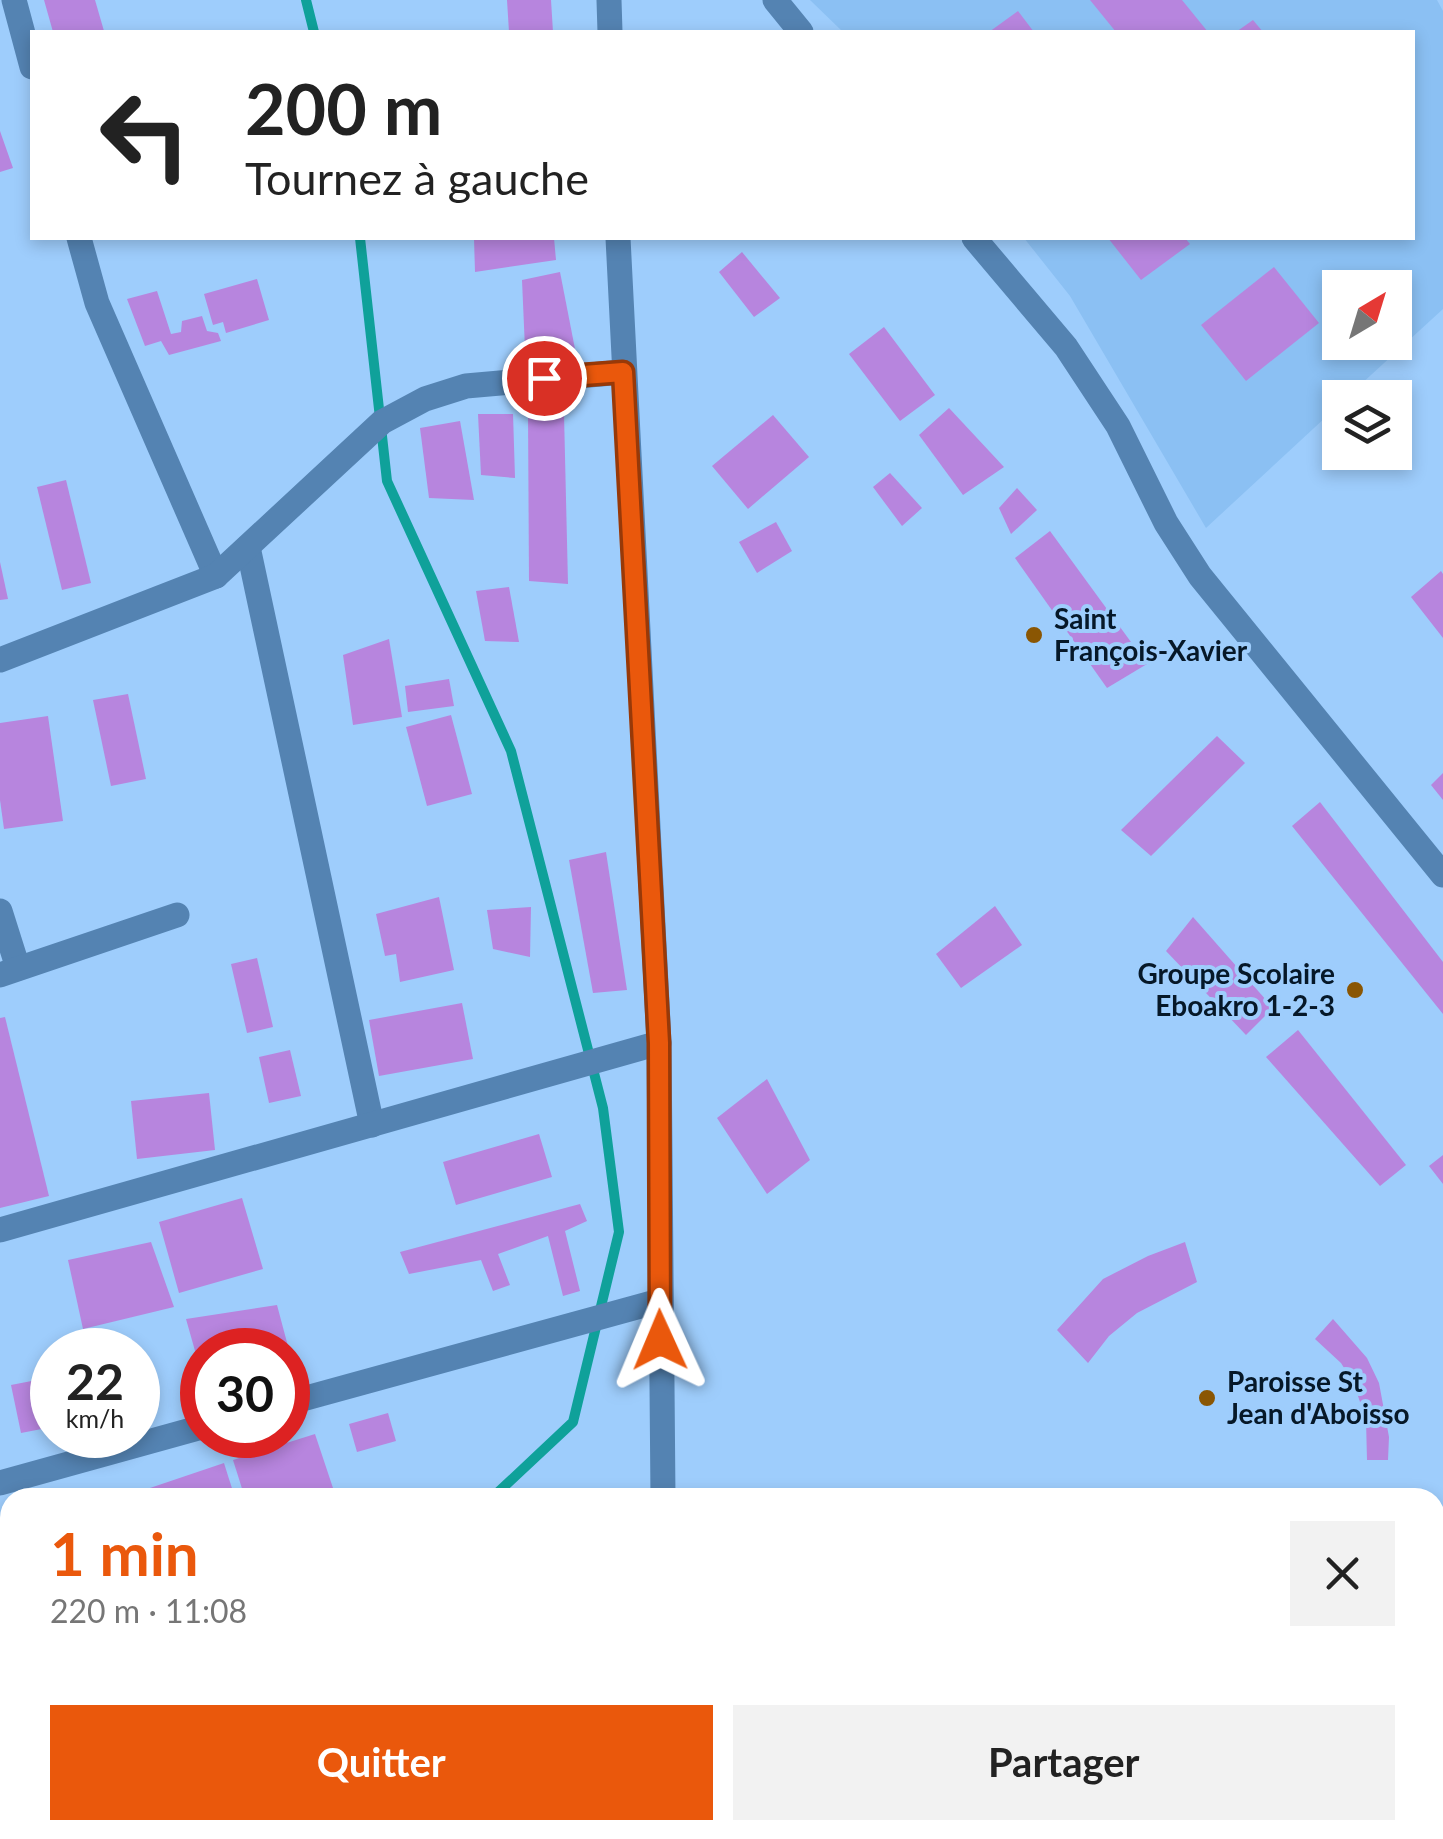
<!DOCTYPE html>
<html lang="fr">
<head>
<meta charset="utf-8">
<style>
	:root { --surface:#fff; --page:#f2f2f2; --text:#222; --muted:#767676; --accent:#ea580c }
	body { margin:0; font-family:Lato,sans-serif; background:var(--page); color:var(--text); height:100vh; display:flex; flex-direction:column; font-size:38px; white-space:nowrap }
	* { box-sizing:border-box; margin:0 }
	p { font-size:32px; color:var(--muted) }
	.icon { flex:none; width:55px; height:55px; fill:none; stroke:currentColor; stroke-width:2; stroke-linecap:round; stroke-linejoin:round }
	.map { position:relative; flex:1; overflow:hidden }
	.side { position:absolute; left:0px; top:1488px; width:1445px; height:352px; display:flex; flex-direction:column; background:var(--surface); border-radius:30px 30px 0 0; box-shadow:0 5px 15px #0003 }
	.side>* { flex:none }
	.banner { position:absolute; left:30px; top:30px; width:1385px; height:210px; border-radius:0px; box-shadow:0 5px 15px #0003; background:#fff; color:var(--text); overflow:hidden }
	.needle { width:65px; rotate:38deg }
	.controls { position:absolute; left:1322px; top:270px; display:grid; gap:20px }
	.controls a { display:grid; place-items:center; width:90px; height:90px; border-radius:0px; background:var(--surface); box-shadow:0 5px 15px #0003; font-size:50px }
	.speed { position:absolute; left:30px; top:1328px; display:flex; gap:20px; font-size:50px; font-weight:700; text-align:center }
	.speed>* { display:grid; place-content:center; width:130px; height:130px; border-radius:50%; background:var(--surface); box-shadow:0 5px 15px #0003; line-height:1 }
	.speed small { font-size:25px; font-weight:400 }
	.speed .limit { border:15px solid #d22; background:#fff; color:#111 }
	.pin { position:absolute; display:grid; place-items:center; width:85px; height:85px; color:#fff; margin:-42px; border:5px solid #fff; border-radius:50%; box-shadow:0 2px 10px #0007 }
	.me { position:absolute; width:110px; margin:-55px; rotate:359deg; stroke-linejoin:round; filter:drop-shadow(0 0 8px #0008) }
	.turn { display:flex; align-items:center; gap:35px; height:210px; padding:0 50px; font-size:45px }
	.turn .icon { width:130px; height:130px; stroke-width:2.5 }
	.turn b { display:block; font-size:70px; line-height:85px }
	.round { display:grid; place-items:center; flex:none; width:105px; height:105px; border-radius:0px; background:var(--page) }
	.summary { display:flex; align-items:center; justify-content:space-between; height:170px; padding:0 50px }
	h1 { font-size:60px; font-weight:700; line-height:75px; color:var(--accent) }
	.primary-button { display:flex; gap:20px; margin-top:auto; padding:20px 50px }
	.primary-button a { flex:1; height:115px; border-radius:0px; background:var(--accent); color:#fff; font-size:40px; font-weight:700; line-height:115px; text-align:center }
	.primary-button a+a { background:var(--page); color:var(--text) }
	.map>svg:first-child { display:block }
	.built { fill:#8bc0f3; fill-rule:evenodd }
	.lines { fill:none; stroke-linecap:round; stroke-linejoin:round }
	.stream { stroke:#0fa19a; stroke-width:10 }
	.building { fill:#b785de }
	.minor { stroke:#5483b2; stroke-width:25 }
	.secondary { stroke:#236095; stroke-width:25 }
	.route-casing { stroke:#983908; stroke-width:25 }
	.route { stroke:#ea580c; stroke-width:18 }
	.poi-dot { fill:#8a5603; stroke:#9ecdfc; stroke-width:4 }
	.labels { text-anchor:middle; stroke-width:8; stroke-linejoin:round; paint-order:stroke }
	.poi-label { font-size:28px; font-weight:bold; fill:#061828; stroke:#9ecdfc; text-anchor:start }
</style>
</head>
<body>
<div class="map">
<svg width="1443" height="1839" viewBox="0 0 1443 1839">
	<rect width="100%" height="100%" fill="#9ecdfc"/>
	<!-- built -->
	<path class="built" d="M810,0h627l6,11v298l-96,88 -7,1v6l-134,124 -136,-232 -46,-58h388v-206h-569zM1340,288h55v54h-55z"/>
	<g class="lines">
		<!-- stream -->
		<g class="stream">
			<polyline points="306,0 314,32"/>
			<polyline points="360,238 387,481 511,751 603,1108 619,1232 573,1422 492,1498"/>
		</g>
	</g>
	<!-- building -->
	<g class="building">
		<polygon points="44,0 95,0 104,31 53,32"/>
		<polygon points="507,0 551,0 553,32 509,32"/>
		<polygon points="1090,0 1182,0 1208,32 1116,32"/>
		<polygon points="1018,11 1034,32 989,32"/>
		<polygon points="1253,20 1263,32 1236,32"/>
		<polygon points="0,131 13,168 0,172"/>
		<polygon points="474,238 554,238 556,260 475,272"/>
		<polygon points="1108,238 1185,238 1190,244 1141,280"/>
		<polygon points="742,252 780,298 754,317 719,272"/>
		<polygon points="1274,267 1319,323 1246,381 1201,325"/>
		<polygon points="560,272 575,349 525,349 522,280"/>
		<polygon points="257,279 269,320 226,333 223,322 213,325 204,294"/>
		<polygon points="157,291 171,334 181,332 182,321 202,316 207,331 218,333 221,341 169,355 161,341 145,346 127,299"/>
		<polygon points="884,327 935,395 900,421 849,354"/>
		<polygon points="949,408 1004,467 963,495 919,435"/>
		<polygon points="528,412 564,414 568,584 529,581"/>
		<polygon points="478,414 513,414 515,478 481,475"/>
		<polygon points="773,415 809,457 748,509 712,466"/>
		<polygon points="460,421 474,500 429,498 420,428"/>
		<polygon points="890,473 922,508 902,526 873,487"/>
		<polygon points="66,480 91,583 62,590 37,487"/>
		<polygon points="1017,488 1037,510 1011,534 999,508"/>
		<polygon points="776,522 792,551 757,573 739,542"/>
		<polygon points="1050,531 1147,664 1107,688 1015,558"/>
		<polygon points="0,562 8,599 0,600"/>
		<polygon points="1441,571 1443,574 1443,638 1411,597"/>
		<polygon points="509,587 519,642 485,641 476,591"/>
		<polygon points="389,639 402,717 353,725 343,655"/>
		<polygon points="449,679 454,706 408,712 405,686"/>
		<polygon points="128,694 146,779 111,786 93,700"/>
		<polygon points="451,715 472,794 427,806 406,727"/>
		<polygon points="48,716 63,821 4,829 0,800 0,723"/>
		<polygon points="1217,736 1245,763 1151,856 1121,830"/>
		<polygon points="1443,773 1443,800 1431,785"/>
		<polygon points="1320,802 1443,962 1443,1014 1292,826"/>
		<polygon points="606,852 627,990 593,993 569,860"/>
		<polygon points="439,897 454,970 400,982 396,954 385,956 376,914"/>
		<polygon points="995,906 1022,945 961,988 936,954"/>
		<polygon points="531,907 530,957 493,949 487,910"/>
		<polygon points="1193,917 1273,1008 1246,1035 1166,951"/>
		<polygon points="257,958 273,1027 247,1033 231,964"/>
		<polygon points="462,1003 473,1059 379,1076 369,1020"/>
		<polygon points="5,1017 49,1196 0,1208 0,1018"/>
		<polygon points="1298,1030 1406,1165 1380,1186 1266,1057"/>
		<polygon points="290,1050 301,1096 269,1103 259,1057"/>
		<polygon points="767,1079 810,1160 767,1194 717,1118"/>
		<polygon points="209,1093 215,1150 137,1159 131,1101"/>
		<polygon points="539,1134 552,1177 456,1205 443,1162"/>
		<polygon points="1443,1155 1443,1184 1429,1166"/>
		<polygon points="242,1198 263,1269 179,1293 159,1222"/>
		<polygon points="580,1204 587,1221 565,1231 580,1291 563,1296 548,1236 498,1254 510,1285 493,1291 481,1260 409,1274 400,1252"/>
		<polygon points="151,1242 174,1307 83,1329 68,1260"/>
		<polygon points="1185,1242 1197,1282 1137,1313 1109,1336 1088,1363 1057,1330 1103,1279 1148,1256"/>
		<polygon points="277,1305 289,1350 202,1350 201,1372 186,1319"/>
		<polygon points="1333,1319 1367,1358 1379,1383 1389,1437 1388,1460 1367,1460 1366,1420 1354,1384 1341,1363 1315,1339"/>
		<polygon points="52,1377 52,1427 21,1433 11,1385"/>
		<polygon points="388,1413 396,1441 357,1452 349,1424"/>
		<polygon points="315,1434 334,1491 315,1498 245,1498 233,1460"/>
		<polygon points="224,1463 235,1498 149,1498 147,1489"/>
		<polygon points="10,1527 10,1597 0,1601 0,1530"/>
		<polygon points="22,1830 103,1830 106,1839 25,1839"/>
		<polygon points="123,1830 255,1830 258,1839 126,1839"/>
		<polygon points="350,1830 393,1830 393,1839 349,1839"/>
		<polygon points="710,1830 897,1830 896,1839 709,1839"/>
	</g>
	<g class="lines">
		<!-- minor -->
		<g class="minor">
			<polyline points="14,0 32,67"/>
			<polyline points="609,0 610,32"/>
			<polyline points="775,0 801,32"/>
			<polyline points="79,238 97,303 216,576"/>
			<polyline points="618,238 659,1043 663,1498"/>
			<polyline points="974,238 1066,347 1118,426 1166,523 1200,576 1443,875"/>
			<polyline points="248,547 372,1125"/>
			<polyline points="0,660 216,576 382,422 425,399 466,386 623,372"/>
			<polyline points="0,911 18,968"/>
			<polyline points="0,975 177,915"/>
			<polyline points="0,1230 659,1043"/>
			<polyline points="288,1403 659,1301"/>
			<polyline points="0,1483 202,1427"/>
			<polyline points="670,1830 670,1839"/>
		</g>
		<!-- secondary -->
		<g class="secondary">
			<polyline points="1435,1655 1443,1647"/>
			<polyline points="1260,1839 1269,1830"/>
		</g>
	</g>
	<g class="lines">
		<!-- route casing -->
		<g class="route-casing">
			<polyline id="route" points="544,378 623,372 659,1043 660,1340"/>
		</g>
		<!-- route -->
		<use href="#route" class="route"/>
	</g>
	<!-- markers -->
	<g class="poi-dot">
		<circle cx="1034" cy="635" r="10"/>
		<circle cx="1355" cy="990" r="10"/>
		<circle cx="1207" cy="1398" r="10"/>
	</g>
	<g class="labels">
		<!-- poi labels -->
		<g class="poi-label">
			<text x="1054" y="629">Saint<tspan x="1054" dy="32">François-Xavier</tspan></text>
			<text x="1335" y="984" text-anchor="end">Groupe Scolaire<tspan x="1335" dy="32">Eboakro 1-2-3</tspan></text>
			<text x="1227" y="1392">Paroisse St<tspan x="1227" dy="32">Jean d'Aboisso</tspan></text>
		</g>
	</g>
</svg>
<div class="controls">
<a><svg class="needle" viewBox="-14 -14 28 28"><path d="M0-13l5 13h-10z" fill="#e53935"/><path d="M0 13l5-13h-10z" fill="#767676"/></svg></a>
<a><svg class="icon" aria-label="layers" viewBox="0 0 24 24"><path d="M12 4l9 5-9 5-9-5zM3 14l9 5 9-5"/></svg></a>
</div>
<div class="speed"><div>22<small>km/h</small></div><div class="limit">30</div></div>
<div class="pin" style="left:544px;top:378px;background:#d93025"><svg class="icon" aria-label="arrive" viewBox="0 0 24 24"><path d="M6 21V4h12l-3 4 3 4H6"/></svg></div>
<svg class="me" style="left:660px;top:1340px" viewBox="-20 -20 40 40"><path d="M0-17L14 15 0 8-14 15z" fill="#ea580c" stroke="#fff" stroke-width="4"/></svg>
<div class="banner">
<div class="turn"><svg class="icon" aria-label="left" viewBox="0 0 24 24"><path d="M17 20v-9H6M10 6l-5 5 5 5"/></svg><div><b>200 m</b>Tournez à gauche</div></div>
</div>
<section class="side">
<div class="summary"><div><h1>1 min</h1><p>220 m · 11:08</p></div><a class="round"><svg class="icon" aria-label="close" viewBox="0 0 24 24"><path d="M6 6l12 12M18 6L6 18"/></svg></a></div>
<div class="primary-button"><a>Quitter</a><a>Partager</a></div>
</section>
</div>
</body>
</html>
